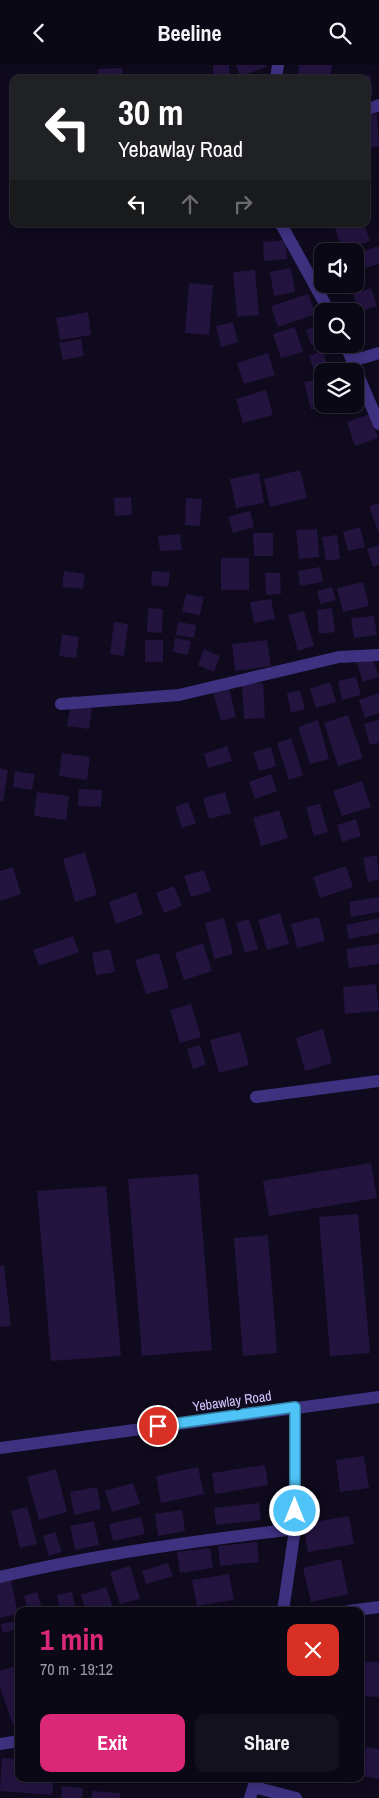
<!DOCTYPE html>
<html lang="en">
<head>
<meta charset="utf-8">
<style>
	:root { --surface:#0b0816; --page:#14111f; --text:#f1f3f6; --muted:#9a9aa1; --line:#2b2935; --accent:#db2777 }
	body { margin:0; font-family:"Archivo Narrow",sans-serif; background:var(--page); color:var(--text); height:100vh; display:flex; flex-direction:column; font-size:19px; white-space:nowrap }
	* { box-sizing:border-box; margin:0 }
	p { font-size:16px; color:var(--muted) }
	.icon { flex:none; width:28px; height:28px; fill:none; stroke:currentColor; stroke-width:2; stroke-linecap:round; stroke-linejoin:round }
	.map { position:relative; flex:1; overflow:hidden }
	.side { position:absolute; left:15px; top:1542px; width:349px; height:175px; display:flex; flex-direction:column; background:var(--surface); border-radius:10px; box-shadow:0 2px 12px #0003,0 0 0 1px var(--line) }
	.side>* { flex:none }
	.guide { position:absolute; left:10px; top:10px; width:360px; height:152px; border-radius:10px; box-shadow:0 2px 12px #0003,0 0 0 1px var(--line); background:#202124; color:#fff; overflow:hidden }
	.tools { position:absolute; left:314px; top:178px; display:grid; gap:10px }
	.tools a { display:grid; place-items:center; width:50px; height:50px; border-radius:10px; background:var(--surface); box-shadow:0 2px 12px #0003,0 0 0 1px var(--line); font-size:25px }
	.pin { position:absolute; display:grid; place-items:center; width:42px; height:42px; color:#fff; margin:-21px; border:2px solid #fff; border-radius:50%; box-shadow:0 1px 5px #0007 }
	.me { position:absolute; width:55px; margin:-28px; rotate:0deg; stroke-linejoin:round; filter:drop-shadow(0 0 4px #0008) }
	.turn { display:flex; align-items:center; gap:18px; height:105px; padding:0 25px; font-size:22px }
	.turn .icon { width:65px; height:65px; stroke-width:2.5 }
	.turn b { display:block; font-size:35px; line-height:42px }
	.lanes { display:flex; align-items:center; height:48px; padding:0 25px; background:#0003; justify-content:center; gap:25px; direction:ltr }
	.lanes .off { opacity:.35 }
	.round { display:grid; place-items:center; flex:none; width:52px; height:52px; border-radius:10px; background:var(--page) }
	.overview { display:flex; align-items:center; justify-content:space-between; height:85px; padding:0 25px }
	h1 { font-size:30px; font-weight:700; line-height:38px; color:var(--accent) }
	.action { display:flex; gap:10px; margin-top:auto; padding:10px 25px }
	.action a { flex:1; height:58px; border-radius:10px; background:var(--accent); color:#fff; font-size:20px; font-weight:700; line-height:58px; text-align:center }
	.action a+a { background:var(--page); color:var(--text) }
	header { display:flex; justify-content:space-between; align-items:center; height:65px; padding:0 25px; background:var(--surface); font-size:22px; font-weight:700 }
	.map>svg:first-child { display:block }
	.building { fill:#23143f }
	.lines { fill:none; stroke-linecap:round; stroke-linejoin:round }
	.minor { stroke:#3e3180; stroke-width:12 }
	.route-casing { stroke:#337fa1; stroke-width:12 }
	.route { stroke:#4fc3f7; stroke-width:9 }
	.labels { text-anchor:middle; stroke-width:5; stroke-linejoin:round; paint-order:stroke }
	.street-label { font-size:14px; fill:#d3c6ff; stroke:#0f0a1d }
</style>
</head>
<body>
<header><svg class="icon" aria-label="back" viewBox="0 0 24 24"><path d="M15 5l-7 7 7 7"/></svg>Beeline<svg class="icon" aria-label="search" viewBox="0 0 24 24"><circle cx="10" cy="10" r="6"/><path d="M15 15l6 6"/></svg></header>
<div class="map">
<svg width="379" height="1733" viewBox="0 0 379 1733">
	<rect width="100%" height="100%" fill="#0f0a1d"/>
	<!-- building -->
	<g class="building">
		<polygon points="213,0 229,0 230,14 213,14"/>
		<polygon points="236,0 266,0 267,2 240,11"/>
		<polygon points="299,0 332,0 330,14 298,10"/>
		<polygon points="122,3 122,14 98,14 98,4"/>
		<polygon points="370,10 373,30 366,31 366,14 357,13"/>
		<polygon points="377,49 379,81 366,83 366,51"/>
		<polygon points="337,159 364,159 370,176 342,185 334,160"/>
		<polygon points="286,175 287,194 264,196 263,177"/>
		<polygon points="379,181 379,199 355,206 355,189"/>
		<polygon points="291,203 295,227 274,231 270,207"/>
		<polygon points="255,205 259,250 237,252 233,207"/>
		<polygon points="189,218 213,220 209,270 185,268"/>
		<polygon points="371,223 377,241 359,247 353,229"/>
		<polygon points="308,229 316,249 278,262 271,241"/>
		<polygon points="88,247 91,270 60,275 56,253"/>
		<polygon points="233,257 238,277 221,282 216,261"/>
		<polygon points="322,259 322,276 311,280 306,265"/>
		<polygon points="295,262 303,287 281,293 273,269"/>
		<polygon points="81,274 84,291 63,295 59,278"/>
		<polygon points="323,286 328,302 314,306 309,291"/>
		<polygon points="268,288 275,310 244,319 237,298"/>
		<polygon points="322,313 322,339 333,339 311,345 304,317"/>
		<polygon points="266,325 273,350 243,358 236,334"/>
		<polygon points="370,349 378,373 355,381 347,357"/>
		<polygon points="300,405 307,433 270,442 264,414"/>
		<polygon points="259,408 264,438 236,443 230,414"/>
		<polygon points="131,432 132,450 115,451 114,433"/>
		<polygon points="186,433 202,434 200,461 185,460"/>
		<polygon points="379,438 379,469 369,441"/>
		<polygon points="250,446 254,462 233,468 228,452"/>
		<polygon points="360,462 365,482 348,486 343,467"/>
		<polygon points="317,464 319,492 299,494 296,465"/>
		<polygon points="253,468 273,468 273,491 254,491"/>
		<polygon points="180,469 182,485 160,486 158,471"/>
		<polygon points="337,470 340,494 326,496 322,472"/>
		<polygon points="379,480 379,500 373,502 367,484"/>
		<rect x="221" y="493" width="28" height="32"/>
		<polygon points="320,502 323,517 300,521 298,506"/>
		<polygon points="64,506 85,509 83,524 62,522"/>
		<polygon points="152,506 170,507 168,522 151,520"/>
		<polygon points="265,508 280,508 281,529 266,530"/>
		<polygon points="363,517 369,541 343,547 337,523"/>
		<polygon points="332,522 336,535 320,539 317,526"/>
		<polygon points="186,529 204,532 200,550 182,547"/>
		<polygon points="271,534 275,554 254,558 250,537"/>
		<polygon points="148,543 163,544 162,568 147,567"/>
		<polygon points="332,543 335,567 319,569 317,545"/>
		<polygon points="304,546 314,581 298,586 288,550"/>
		<polygon points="374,551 377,570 354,573 351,553"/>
		<polygon points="114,557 128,559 124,591 110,589"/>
		<polygon points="178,557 196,560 194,573 176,570"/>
		<polygon points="62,569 79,572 76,593 59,591"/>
		<polygon points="175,573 191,576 188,590 173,587"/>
		<rect x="145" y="575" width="18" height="22"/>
		<polygon points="267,575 271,601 235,606 232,579"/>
		<polygon points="204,584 220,591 214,607 198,600"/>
		<polygon points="372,591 379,612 363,617 356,596"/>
		<polygon points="356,612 361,630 342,635 338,616"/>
		<polygon points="330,617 336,637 316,643 310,624"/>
		<polygon points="263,618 265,653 244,654 242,619"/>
		<polygon points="229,623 236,652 221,656 213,627"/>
		<polygon points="300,625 305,644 291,648 287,628"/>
		<polygon points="379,628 379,648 365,653 359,635"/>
		<polygon points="72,631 93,634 89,664 67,661"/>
		<polygon points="348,650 363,693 338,701 324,658"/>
		<polygon points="318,655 329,694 310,699 298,662"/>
		<polygon points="379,655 379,678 370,680 364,659"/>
		<polygon points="291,673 303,710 289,715 277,678"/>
		<polygon points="227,681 232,696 208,703 204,689"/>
		<polygon points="271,682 276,701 259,706 253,687"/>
		<polygon points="62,688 90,692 87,715 59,711"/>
		<polygon points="0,703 8,705 3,737 0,736"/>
		<polygon points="15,706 35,709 32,725 13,722"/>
		<polygon points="271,709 277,726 255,734 249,717"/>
		<polygon points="362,716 371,742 342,751 333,726"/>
		<polygon points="79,724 102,725 101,742 78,741"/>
		<polygon points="37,727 69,731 66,755 34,751"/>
		<polygon points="225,727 231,748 209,754 203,733"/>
		<polygon points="188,737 196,758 182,763 175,742"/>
		<polygon points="320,739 328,767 314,771 306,742"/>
		<polygon points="279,745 288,773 261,781 253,753"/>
		<polygon points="356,754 361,771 342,777 337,760"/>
		<polygon points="85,787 97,830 75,837 63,794"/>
		<polygon points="377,790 379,814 368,817 363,793"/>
		<polygon points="346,801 353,822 320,833 313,812"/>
		<polygon points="13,802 21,829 0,836 0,806"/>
		<polygon points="204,805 211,826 191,832 184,811"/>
		<polygon points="174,821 182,841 164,848 156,828"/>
		<polygon points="136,827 143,849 116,859 109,837"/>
		<polygon points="379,832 379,847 351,852 349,837"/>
		<polygon points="280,848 289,879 267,885 258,855"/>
		<polygon points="319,852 325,876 297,883 291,859"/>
		<polygon points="224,853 233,889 214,894 205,858"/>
		<polygon points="379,853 379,868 349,874 346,860"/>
		<polygon points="249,854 258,884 245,888 236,858"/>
		<polygon points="73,871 79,887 39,901 33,885"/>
		<polygon points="203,878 212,906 184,915 175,888"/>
		<polygon points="379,879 379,899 349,903 346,884"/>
		<polygon points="110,884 115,907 96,910 92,888"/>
		<polygon points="159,888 169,923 146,929 135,895"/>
		<polygon points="376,919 379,946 345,949 343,922"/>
		<polygon points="191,939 201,972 180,978 170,945"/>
		<polygon points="323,964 332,998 305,1006 296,973"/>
		<polygon points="240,967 249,1000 219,1008 210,975"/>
		<polygon points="200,980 206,1000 193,1004 187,984"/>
		<polygon points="371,1098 377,1133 269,1151 263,1116"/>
		<polygon points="198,1109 212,1285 142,1291 128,1114"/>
		<polygon points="106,1121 121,1291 51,1296 37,1126"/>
		<polygon points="358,1149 370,1288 330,1291 319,1152"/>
		<polygon points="268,1170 277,1288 243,1291 234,1173"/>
		<polygon points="4,1200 11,1261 0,1262 0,1201"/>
		<polygon points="364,1391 369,1423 340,1427 336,1395"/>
		<polygon points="265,1400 268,1420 215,1429 212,1408"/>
		<polygon points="198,1402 204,1429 161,1438 156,1411"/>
		<polygon points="56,1404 67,1447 39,1455 27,1412"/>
		<polygon points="133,1418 140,1439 112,1447 105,1426"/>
		<polygon points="97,1422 101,1444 74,1450 70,1427"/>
		<polygon points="259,1438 261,1455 216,1460 214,1443"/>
		<polygon points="27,1442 37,1479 20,1483 11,1446"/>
		<polygon points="182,1445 185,1466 158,1471 155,1449"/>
		<polygon points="349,1451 354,1479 308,1487 303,1459"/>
		<polygon points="141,1452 145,1469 113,1476 109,1459"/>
		<polygon points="94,1456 99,1480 75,1485 70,1461"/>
		<polygon points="55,1467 62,1487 49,1491 43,1471"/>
		<polygon points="257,1477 259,1497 220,1501 218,1481"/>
		<polygon points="210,1483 213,1503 180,1508 177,1487"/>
		<polygon points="341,1494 348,1529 311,1537 303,1503"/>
		<polygon points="168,1498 173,1511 146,1519 142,1506"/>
		<polygon points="130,1501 140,1534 120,1539 110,1507"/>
		<polygon points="229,1509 234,1535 197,1541 192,1515"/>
		<polygon points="11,1515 18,1549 0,1553 0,1518"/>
		<polygon points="106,1522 113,1543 103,1546 86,1546 81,1530"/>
		<polygon points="37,1527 43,1546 28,1546 24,1531"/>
		<polygon points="72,1527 76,1546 60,1546 57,1530"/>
		<polygon points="16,1556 18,1564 3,1568 1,1559"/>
		<polygon points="362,1597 379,1597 379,1632 360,1631"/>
		<polygon points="18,1600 19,1658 13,1660 0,1622 0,1606"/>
		<polygon points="366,1682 379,1684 379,1714 361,1711"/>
		<polygon points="2,1693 19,1694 19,1714 54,1714 52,1730 0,1726"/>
		<polygon points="62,1721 83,1723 82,1733 61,1733"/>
		<polygon points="92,1726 120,1728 120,1733 92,1733"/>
	</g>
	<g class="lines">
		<!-- minor -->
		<g class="minor">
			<polyline points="276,14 278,0"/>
			<polyline points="366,45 379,40"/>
			<polyline points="281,159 329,246"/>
			<polyline points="345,279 379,359"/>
			<polyline points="352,296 379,288"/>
			<polyline points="61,639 179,630 339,592 379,590"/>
			<polyline points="256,1032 379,1016"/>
			<polyline points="0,1383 379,1332"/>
			<path d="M0,1512c97,-23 196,-36 295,-48"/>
			<polyline points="283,1546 295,1464 295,1342"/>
			<polyline points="349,1546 379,1542"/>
			<polyline points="0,1679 19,1676"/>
			<polyline points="254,1722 296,1733"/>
			<polyline points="250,1733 256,1714"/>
		</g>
	</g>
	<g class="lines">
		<!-- route casing -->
		<g class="route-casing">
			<polyline id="route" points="158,1361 295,1342 295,1446"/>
		</g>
		<!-- route -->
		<use href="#route" class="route"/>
	</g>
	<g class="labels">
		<!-- street labels -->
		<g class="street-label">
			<text transform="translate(232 1336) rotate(-8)" y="5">Yebawlay Road</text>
		</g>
	</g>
</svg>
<div class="tools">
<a><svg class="icon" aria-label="sound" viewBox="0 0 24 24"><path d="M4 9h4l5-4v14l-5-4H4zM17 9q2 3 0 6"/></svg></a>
<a><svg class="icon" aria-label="search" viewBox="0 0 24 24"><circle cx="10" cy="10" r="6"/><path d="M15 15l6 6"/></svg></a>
<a><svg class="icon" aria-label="layers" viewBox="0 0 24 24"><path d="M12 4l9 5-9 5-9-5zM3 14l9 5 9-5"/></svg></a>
</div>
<div class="pin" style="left:158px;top:1361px;background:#d93025"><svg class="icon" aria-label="arrive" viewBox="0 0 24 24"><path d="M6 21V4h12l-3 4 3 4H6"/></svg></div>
<svg class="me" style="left:295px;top:1446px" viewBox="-20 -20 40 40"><circle r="17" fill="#4fc3f7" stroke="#fff" stroke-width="3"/><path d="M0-11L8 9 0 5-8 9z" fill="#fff"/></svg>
<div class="guide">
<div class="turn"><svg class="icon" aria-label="left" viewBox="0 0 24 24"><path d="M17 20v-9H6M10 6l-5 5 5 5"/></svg><div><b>30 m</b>Yebawlay Road</div></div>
<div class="lanes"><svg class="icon" aria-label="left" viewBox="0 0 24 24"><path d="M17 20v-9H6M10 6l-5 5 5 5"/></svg><svg class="icon off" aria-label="ahead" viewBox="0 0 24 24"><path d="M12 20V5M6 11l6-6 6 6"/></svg><svg class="icon off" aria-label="right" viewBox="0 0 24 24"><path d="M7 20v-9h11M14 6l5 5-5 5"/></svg></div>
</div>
<section class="side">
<div class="overview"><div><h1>1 min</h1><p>70 m · 19:12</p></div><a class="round" style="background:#d93025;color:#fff"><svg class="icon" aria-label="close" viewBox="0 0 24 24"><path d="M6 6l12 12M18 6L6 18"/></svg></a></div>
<div class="action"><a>Exit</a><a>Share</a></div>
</section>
</div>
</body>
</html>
